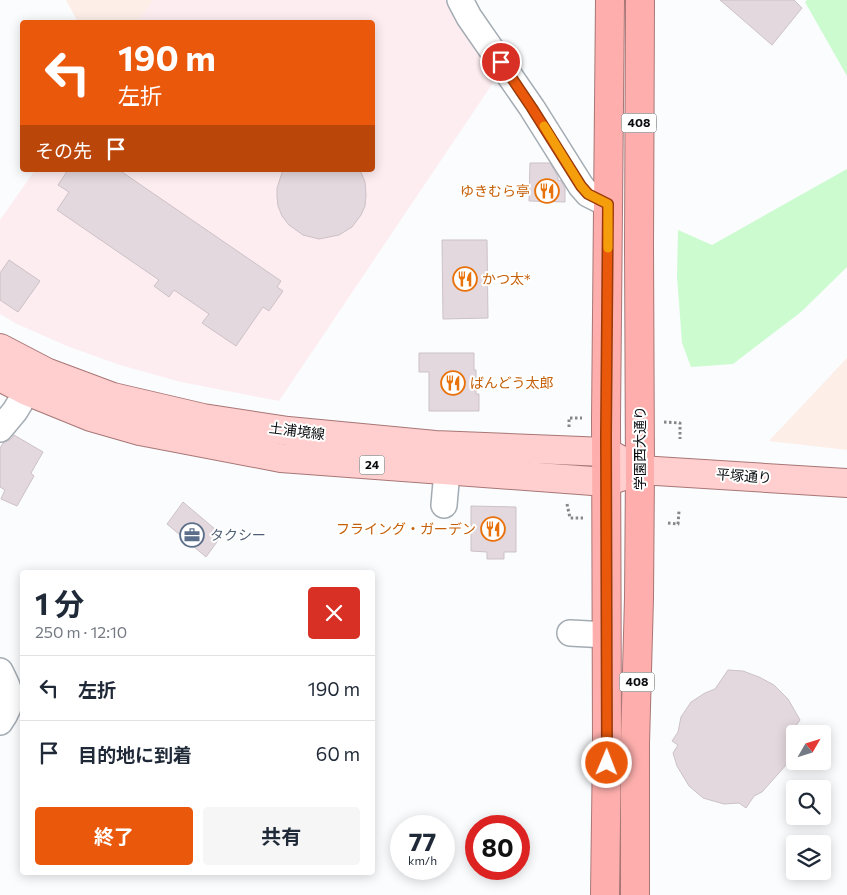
<!DOCTYPE html>
<html lang="ja">
<head>
<meta charset="utf-8">
<style>
	:root { --surface:#fff; --page:#f6f6f7; --text:#1f2937; --muted:#747a83; --line:#e0e1e3; --accent:#ea580c }
	body { margin:0; font-family:Commissioner,"Noto Sans JP",sans-serif; background:var(--page); color:var(--text); height:100vh; display:flex; flex-direction:column; font-size:19px; white-space:nowrap }
	* { box-sizing:border-box; margin:0 }
	p { font-size:16px; color:var(--muted) }
	.icon { flex:none; width:28px; height:28px; fill:none; stroke:currentColor; stroke-width:2; stroke-linecap:round; stroke-linejoin:round }
	.map { position:relative; flex:1; overflow:hidden }
	.side { position:absolute; left:20px; top:570px; width:355px; height:305px; display:flex; flex-direction:column; background:var(--surface); border-radius:5px; box-shadow:0 2px 12px #0003 }
	.side>* { flex:none }
	.hud { position:absolute; left:20px; top:20px; width:355px; height:152px; border-radius:5px; box-shadow:0 2px 12px #0003; background:#ea580c; color:#fff; overflow:hidden }
	.needle { width:32px; rotate:51deg }
	.controls { position:absolute; left:786px; top:725px; display:grid; gap:10px }
	.controls a { display:grid; place-items:center; width:45px; height:45px; border-radius:5px; background:var(--surface); box-shadow:0 2px 12px #0003; font-size:25px }
	.speed { position:absolute; left:390px; top:815px; display:flex; gap:10px; font-size:25px; font-weight:700; text-align:center }
	.speed>* { display:grid; place-content:center; width:65px; height:65px; border-radius:50%; background:var(--surface); box-shadow:0 2px 12px #0003; line-height:1 }
	.speed small { font-size:12px; font-weight:400 }
	.speed .limit { border:8px solid #d22; background:#fff; color:#111 }
	.pin { position:absolute; display:grid; place-items:center; width:42px; height:42px; color:#fff; margin:-21px; border:2px solid #fff; border-radius:50%; box-shadow:0 1px 5px #0007 }
	.me { position:absolute; width:55px; margin:-28px; rotate:1deg; stroke-linejoin:round; filter:drop-shadow(0 0 4px #0008) }
	.turn { display:flex; align-items:center; gap:18px; height:105px; padding:0 15px; font-size:22px }
	.turn .icon { width:65px; height:65px; stroke-width:2.5 }
	.turn b { display:block; font-size:35px; line-height:42px }
	.then { display:flex; align-items:center; height:48px; padding:0 15px; background:#0003; gap:10px; font-size:19px }
	.round { display:grid; place-items:center; flex:none; width:52px; height:52px; border-radius:5px; background:var(--page) }
	.head { display:flex; align-items:center; justify-content:space-between; height:85px; padding:0 15px }
	h1 { font-size:30px; font-weight:700; line-height:38px }
	.cta { display:flex; gap:10px; margin-top:auto; padding:10px 15px }
	.cta a { flex:1; height:58px; border-radius:5px; background:var(--accent); color:#fff; font-size:20px; font-weight:700; line-height:58px; text-align:center }
	.cta a+a { background:var(--page); color:var(--text) }
	ul { padding:0; list-style:none }
	li { display:flex; align-items:center; gap:15px; height:65px; padding:0 15px; border-top:1px solid var(--line) }
	li div { flex:1 }
	li b { display:block; font-size:19px }
	li em { font-style:normal }
	.map>svg:first-child { display:block }
	.commercial { fill:#fdeee8 }
	.industrial { fill:#fdedf0 }
	.green { fill:#ccfbd0 }
	.building { fill:#e3d8dd; stroke:#ccc1c6 }
	.lines { fill:none; stroke-linecap:round; stroke-linejoin:round }
	.minor-casing { stroke:#a4acb3; stroke-width:28 }
	.major-casing { stroke:#a97676; stroke-width:30 }
	.highway-casing { stroke:#a97676; stroke-width:30 }
	.path { stroke:#85878a; stroke-width:3; stroke-dasharray:2.5 2.5; stroke-linecap:butt }
	.minor { stroke:#fff; stroke-width:25 }
	.major { stroke:#fecfce; stroke-width:28 }
	.highway { stroke:#feafad; stroke-width:28 }
	.route-casing { stroke:#983908; stroke-width:12 }
	.route { stroke:#ea580c; stroke-width:9 }
	.slow { stroke:#f59e0b; stroke-width:9 }
	.labels { text-anchor:middle; stroke-width:4; stroke-linejoin:round; paint-order:stroke }
	.shield { fill:#fff; stroke:#545557; stroke-width:1 }
	.shield-label { font-size:12px; font-weight:bold; fill:#0a0c0f }
	.food-label { font-size:14px; fill:#c56008; stroke:#fff; text-anchor:end }
	.street-label { font-size:14px; fill:#0a0c0f; stroke:#fff }
	.service-label { font-size:14px; fill:#4e5e75; stroke:#fff; text-anchor:start }
</style>
</head>
<body>
<div class="map">
<svg width="847" height="895" viewBox="0 0 847 895">
	<rect width="100%" height="100%" fill="#fafcfe"/>
	<!-- commercial -->
	<g class="commercial">
		<polygon points="66,0 153,0 138,22 78,22"/>
		<polygon points="847,358 847,450 769,441"/>
	</g>
	<!-- industrial -->
	<polygon class="industrial" points="153,0 453,0 499,74 279,401 181,382 120,365 67,346 17,324 0,314 0,220 35,170 372,170 372,22 138,22"/>
	<!-- green -->
	<g class="green">
		<polygon points="807,0 847,0 847,76 805,2"/>
		<polygon points="847,169 847,267 801,312 733,364 691,367 682,343 677,276 678,230 712,245"/>
	</g>
	<!-- building -->
	<g class="building">
		<polygon points="720,0 794,0 802,8 772,45"/>
		<polygon points="530,163 550,163 558,177 558,180 561,181 565,188 565,202 529,201"/>
		<polygon points="68,170 119,170 281,281 277,287 283,291 269,311 263,307 236,346 202,323 209,314 174,290 169,297 154,286 159,280 57,210 69,192 58,185"/>
		<polygon points="283,170 360,170 365,182 366,195 365,206 361,215 352,227 339,235 319,239 303,235 289,225 282,216 278,206 277,197 277,188"/>
		<polygon points="442,240 487,240 488,318 443,319"/>
		<polygon points="9,260 40,281 18,312 0,300 0,273"/>
		<polygon points="419,353 474,353 474,370 476,370 476,394 479,394 479,411 429,411 429,372 419,372"/>
		<polygon points="14,435 43,452 31,473 34,476 17,506 1,499 5,490 0,487 0,448 3,443 11,439"/>
		<polygon points="183,502 222,535 206,557 167,524"/>
		<polygon points="471,506 516,507 516,552 504,552 504,559 487,559 487,552 471,551"/>
		<polygon points="728,670 743,671 759,677 774,685 788,699 800,720 793,730 786,765 762,792 754,796 746,808 739,803 724,804 703,798 689,786 677,766 673,753 678,745 672,741 678,732 681,717 691,702 705,693 715,689"/>
	</g>
	<g class="lines">
		<!-- minor casing -->
		<g class="minor-casing">
			<g id="minor">
				<polyline points="460,0 469,17 532,108 581,186 588,194 608,204"/>
				<polyline points="0,429 15,411 27,391"/>
				<polyline points="444,505 447,471"/>
				<polyline points="570,633 607,635"/>
				<path d="M0,671c11,22 15,30 0,51"/>
			</g>
		</g>
		<!-- major casing -->
		<g class="major-casing">
			<g id="major">
				<polyline points="0,348 46,372 113,397 203,418 288,431 435,445 606,452 628,464"/>
				<polyline points="0,377 27,391 91,417 140,431 281,458 606,482 640,470 847,483"/>
			</g>
		</g>
		<!-- highway casing -->
		<g class="highway-casing">
			<g id="highway">
				<polyline points="605,895 607,744 606,419 610,0"/>
				<polyline points="635,895 635,743 639,598 640,470 639,246 640,0"/>
			</g>
		</g>
		<!-- path -->
		<g class="path">
			<polyline points="664,422 680,423 680,439"/>
			<polyline points="569,427 569,418 582,418"/>
			<polyline points="567,504 570,518 583,518"/>
			<polyline points="668,523 678,524 679,511"/>
		</g>
		<!-- minor -->
		<use href="#minor" class="minor"/>
		<!-- major -->
		<use href="#major" class="major"/>
		<!-- highway -->
		<use href="#highway" class="highway"/>
	</g>
	<g class="lines">
		<!-- route casing -->
		<g class="route-casing">
			<polyline id="route" points="501,62 532,108 581,186 588,194 608,204 606,436 607,763"/>
		</g>
		<!-- route -->
		<use href="#route" class="route"/>
		<!-- slow -->
		<polyline class="slow" points="544,126 581,186 588,194 608,204 608,248"/>
	</g>
	<!-- icons -->
	<defs>
		<g id="restaurant-ring" transform="scale(1.25)"><circle r="9.5" fill="#fff" stroke="#e8710a" stroke-width="1.5"/><path d="M-5-6h1v4h1v-4h1v4h1v-4h1v5L-1.5 .5V6h-2V.5L-5-1ZM5-6V6H3V1.5H1.5Q1.5-4 5-6Z" fill="#e8710a"/></g>
		<g id="office-ring" transform="scale(1.25)"><circle r="9.5" fill="#fff" stroke="#5c6f8a" stroke-width="1.5"/><path d="M-6-3h4V-5.5h4V-3h4V5H-6ZM-1-4.5V-3h2v-1.5ZM-6 0V1H6V0Z" fill="#5c6f8a"/></g>
	</defs>
	<g fill-rule="evenodd">
		<use href="#restaurant-ring" x="547" y="191"/>
		<use href="#restaurant-ring" x="465" y="279"/>
		<use href="#restaurant-ring" x="453" y="383"/>
		<use href="#restaurant-ring" x="493" y="529"/>
		<use href="#office-ring" x="192" y="535"/>
	</g>
	<g class="labels">
		<!-- shield labels -->
		<g class="shield">
			<rect x="621.5" y="113.5" width="35" height="19" rx="4"/>
			<rect x="359.5" y="455.5" width="25" height="19" rx="4"/>
			<rect x="619.5" y="672.5" width="35" height="19" rx="4"/>
		</g>
		<g class="shield-label">
			<text x="639" y="127">408</text>
			<text x="372" y="469">24</text>
			<text x="637" y="686">408</text>
		</g>
		<!-- food labels -->
		<g class="food-label">
			<text x="530" y="196">ゆきむら亭</text>
			<text x="482" y="284" text-anchor="start">かつ太*</text>
			<text x="470" y="388" text-anchor="start">ばんどう太郎</text>
			<text x="476" y="534">フライング・ガーデン</text>
		</g>
		<!-- street labels -->
		<g class="street-label">
			<text transform="translate(297 431) rotate(7)" y="5">土浦境線</text>
			<text transform="translate(640 448) rotate(-90)" y="5">学園西大通り</text>
			<text transform="translate(744 476) rotate(4)" y="5">平塚通り</text>
		</g>
		<!-- service labels -->
		<g class="service-label">
			<text x="210" y="540">タクシー</text>
		</g>
	</g>
</svg>
<div class="controls">
<a><svg class="needle" viewBox="-14 -14 28 28"><path d="M0-13l5 13h-10z" fill="#e53935"/><path d="M0 13l5-13h-10z" fill="#747a83"/></svg></a>
<a><svg class="icon" aria-label="search" viewBox="0 0 24 24"><circle cx="10" cy="10" r="6"/><path d="M15 15l6 6"/></svg></a>
<a><svg class="icon" aria-label="layers" viewBox="0 0 24 24"><path d="M12 4l9 5-9 5-9-5zM3 14l9 5 9-5"/></svg></a>
</div>
<div class="speed"><div>77<small>km/h</small></div><div class="limit">80</div></div>
<div class="pin" style="left:501px;top:62px;background:#d93025"><svg class="icon" aria-label="arrive" viewBox="0 0 24 24"><path d="M6 21V4h12l-3 4 3 4H6"/></svg></div>
<svg class="me" style="left:607px;top:763px" viewBox="-20 -20 40 40"><circle r="17" fill="#ea580c" stroke="#fff" stroke-width="3"/><path d="M0-11L8 9 0 5-8 9z" fill="#fff"/></svg>
<div class="hud">
<div class="turn"><svg class="icon" aria-label="left" viewBox="0 0 24 24"><path d="M17 20v-9H6M10 6l-5 5 5 5"/></svg><div><b>190 m</b>左折</div></div>
<div class="then">その先<svg class="icon" aria-label="arrive" viewBox="0 0 24 24"><path d="M6 21V4h12l-3 4 3 4H6"/></svg></div>
</div>
<section class="side">
<div class="head"><div><h1>1 分</h1><p>250 m · 12:10</p></div><a class="round" style="background:#d93025;color:#fff"><svg class="icon" aria-label="close" viewBox="0 0 24 24"><path d="M6 6l12 12M18 6L6 18"/></svg></a></div>
<ul>
<li><svg class="icon" aria-label="left" viewBox="0 0 24 24"><path d="M17 20v-9H6M10 6l-5 5 5 5"/></svg><div><b>左折</b></div><em>190 m</em></li>
<li><svg class="icon" aria-label="arrive" viewBox="0 0 24 24"><path d="M6 21V4h12l-3 4 3 4H6"/></svg><div><b>目的地に到着</b></div><em>60 m</em></li>
</ul>
<div class="cta"><a>終了</a><a>共有</a></div>
</section>
</div>
</body>
</html>
